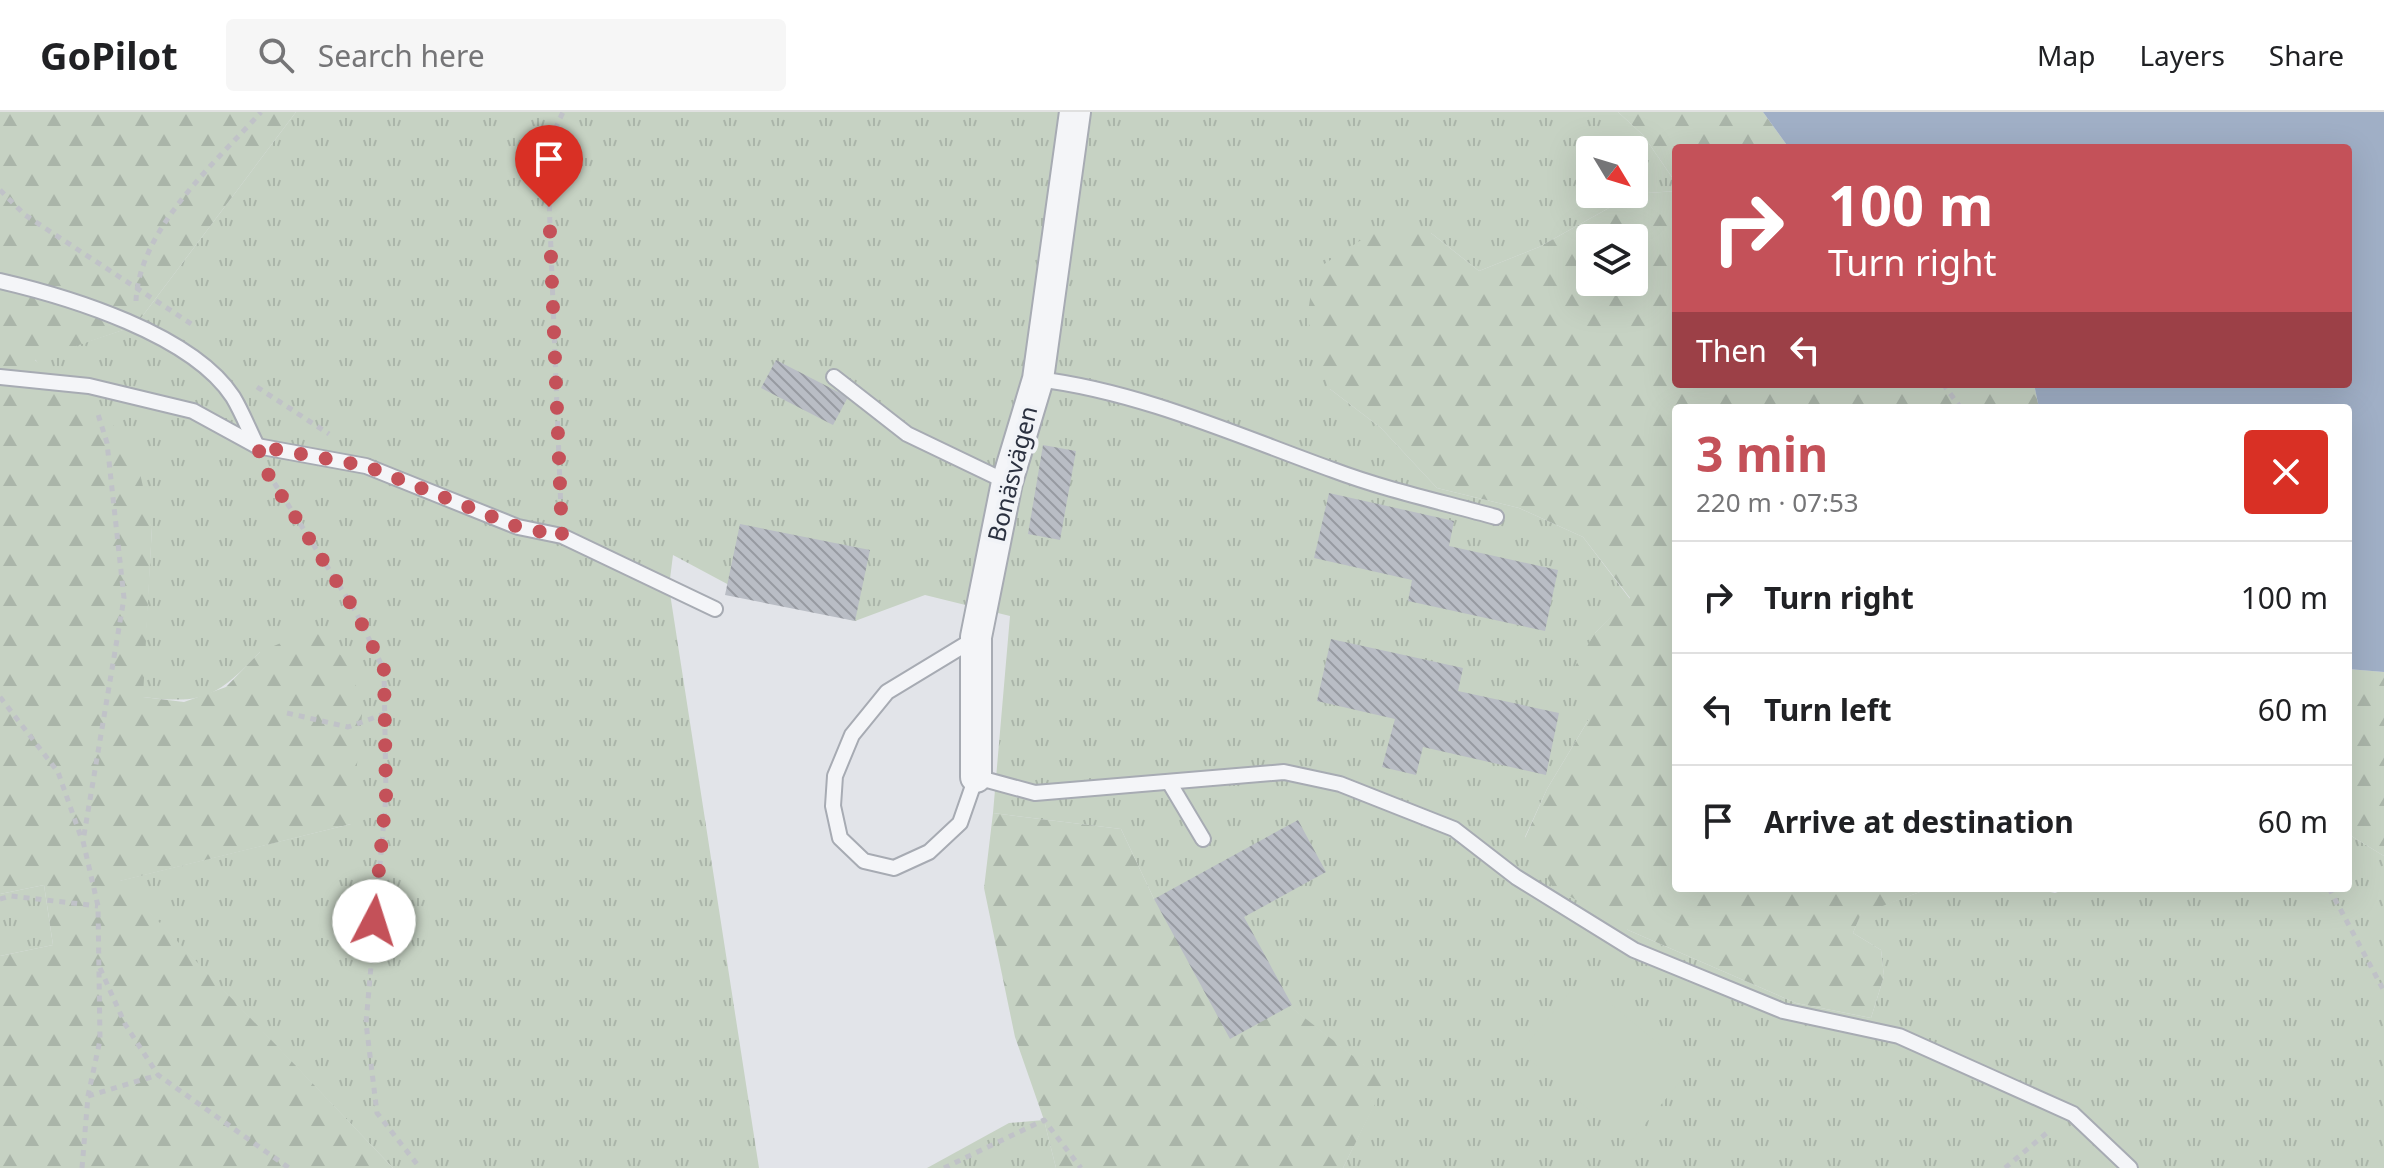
<!DOCTYPE html>
<html lang="en">
<head>
<meta charset="utf-8">
<style>
	:root { --surface:#fff; --page:#f6f6f6; --text:#202124; --muted:#757577; --line:#e0e0e0; --accent:#c45159 }
	body { margin:0; font-family:"Noto Sans",sans-serif; background:var(--page); color:var(--text); height:100vh; display:flex; flex-direction:column; font-size:30px; white-space:nowrap }
	* { box-sizing:border-box; margin:0 }
	p { font-size:26px; color:var(--muted) }
	.icon { flex:none; width:44px; height:44px; fill:none; stroke:currentColor; stroke-width:2; stroke-linecap:round; stroke-linejoin:round }
	.map { position:relative; flex:1; overflow:hidden }
	.panel { position:absolute; left:1672px; top:292px; width:680px; height:488px; display:flex; flex-direction:column; background:var(--surface); border-radius:8px; box-shadow:0 8px 32px #0002 }
	.panel>* { flex:none }
	.top-card { position:absolute; left:1672px; top:32px; width:680px; height:244px; border-radius:8px; box-shadow:0 8px 32px #0002; background:#c45159; color:#fff; overflow:hidden }
	.needle { width:52px; rotate:128deg }
	.fabs { position:absolute; left:1576px; top:24px; display:grid; gap:16px }
	.fabs a { display:grid; place-items:center; width:72px; height:72px; border-radius:8px; background:var(--surface); box-shadow:0 8px 32px #0002; font-size:40px }
	.pin { position:absolute; display:grid; place-items:center; width:68px; height:68px; color:#fff; margin:-82px -34px; border-radius:50% 50% 50% 0; rotate:-45deg; box-shadow:0 0 8px #0007 }
	.pin .icon { rotate:45deg }
	.me { position:absolute; width:88px; margin:-44px; rotate:5deg; stroke-linejoin:round; filter:drop-shadow(0 0 6px #0008) }
	.turn { display:flex; align-items:center; gap:28px; height:168px; padding:0 24px; font-size:36px }
	.turn .icon { width:104px; height:104px; stroke-width:2.5 }
	.turn b { display:block; font-size:56px; line-height:68px }
	.then { display:flex; align-items:center; height:76px; padding:0 24px; background:#0003; gap:16px; font-size:30px }
	.round { display:grid; place-items:center; flex:none; width:84px; height:84px; border-radius:8px; background:var(--page) }
	.head { display:flex; align-items:center; justify-content:space-between; height:136px; padding:0 24px }
	h1 { font-size:48px; font-weight:700; line-height:60px; color:var(--accent) }
	ul { padding:0; list-style:none }
	li { display:flex; align-items:center; gap:24px; height:112px; padding:0 24px; border-top:2px solid var(--line) }
	li div { flex:1 }
	li b { display:block; font-size:30px }
	li em { font-style:normal }
	header { display:flex; align-items:center; gap:48px; box-sizing:border-box; height:112px; padding:0 40px; background:var(--surface); border-bottom:2px solid var(--line) }
	header strong { font-size:38px }
	nav { display:flex; gap:44px; margin-inline-start:auto; font-size:28px }
	.search { width:560px; height:72px; background:var(--page); display:flex; align-items:center; gap:20px; box-sizing:border-box; padding:0 28px; border-radius:8px; color:var(--muted); font-size:30px }
	.map>svg:first-child { display:block }
	.grass { fill:url(#grass-tufts); fill-rule:evenodd }
	.forest { fill:url(#forest-firs); fill-rule:evenodd }
	.green { fill:#c6d2c3 }
	.water { fill:#a0afc6 }
	.building { fill:url(#building-back-hatch) }
	.lines { fill:none; stroke-linecap:round; stroke-linejoin:round }
	.service-casing { stroke:#a7abb3; stroke-width:18 }
	.minor-casing { stroke:#a7abb3; stroke-width:34 }
	.path { stroke:#c0c2c8; stroke-width:5; stroke-dasharray:6 6; stroke-linecap:butt }
	.service { stroke:#f4f5f8; stroke-width:14 }
	.minor { stroke:#f4f5f8; stroke-width:30 }
	.route { stroke:#c45159; stroke-width:14; stroke-dasharray:0 25.2 }
	.labels { text-anchor:middle; stroke-width:8; stroke-linejoin:round; paint-order:stroke }
	.street-label { font-size:24px; fill:#2b3140; stroke:#f1f3f7 }
</style>
</head>
<body>
<header>
<strong>GoPilot</strong>
<div class="search"><svg class="icon" aria-label="search" viewBox="0 0 24 24"><circle cx="10" cy="10" r="6"/><path d="M15 15l6 6"/></svg>Search here</div>
<nav><a>Map</a><a>Layers</a><a>Share</a></nav>
</header>
<div class="map">
<svg width="2384" height="1056" viewBox="0 0 2384 1056">
	<defs>
		<pattern id="grass-tufts" width="24" height="20" patternUnits="userSpaceOnUse" patternTransform="scale(2)"><rect width="24" height="20" fill="#c6d2c3"/><path d="M3 7l-1-3M5 7V3M7 7l1-3M15 17l-1-3M17 17v-4M19 17l1-3" fill="none" stroke="#aab5a9"/></pattern>
		<pattern id="forest-firs" width="22" height="20" patternUnits="userSpaceOnUse" patternTransform="scale(2)"><rect width="22" height="20" fill="#c6d2c3"/><path d="M5 1l3.5 6h-7zM16 11l3.5 6h-7z" fill="#aab5a9"/></pattern>
		<pattern id="building-back-hatch" width="6" height="6" patternUnits="userSpaceOnUse" patternTransform="scale(2)"><rect width="6" height="6" fill="#b9bdc5"/><path d="M-1 5l2 2M0 0l6 6M5-1l2 2" fill="none" stroke="#979aa1"/></pattern>
	</defs>
	<rect width="100%" height="100%" fill="#e2e4e9"/>
	<!-- grass -->
	<g class="grass">
		<path d="M296,0h1322l25,23 33,48v8l-42,3 -95,53 -60,24 -48,-38 -101,156 51,39 56,60 82,20 64,29 47,62 -35,34 -6,86 -42,70 -22,48 103,93 168,73 75,15 13,-42 -3,-26 -28,-17 8,-20 59,-21 21,-4h90l24,5 14,-5h279v-54l36,22v312h-1041l42,-86 -231,-183 -33,-70 -128,-16 17,-197 -85,-21 -70,26 -111,-28 -71,-38 -4,32 90,581h-366l-274,-287 232,-57 -91,-172c-42,44 -56,53 -118,45l10,-170 -117,-168 100,-33zM1590,38h44v44h-44z"/>
		<polygon points="44,773 53,833 0,844 0,782"/>
		<polygon points="1044,1008 1056,1056 927,1056 1009,1011"/>
	</g>
	<!-- forest -->
	<g class="forest">
		<polygon points="0,0 296,0 135,214 35,248 133,330 152,415 143,585 184,590 226,575 260,540 313,517 346,548 363,593 351,712 120,769 393,1056 0,1056 0,844 53,833 44,773 0,782"/>
		<polygon points="1618,0 1763,0 1789,36 1676,36 1676,71 1643,23"/>
		<path d="M1676,79v193h358l5,24h-363v480h265l-21,4 -59,22 -8,19 28,17 3,26 -13,42 -75,-15 -168,-73 -76,-44 -27,-48 22,-49 42,-70 -21,-41 27,-45 35,-35 -47,-61 -64,-29 -82,-20 -56,-60 -51,-39 -23,-72 8,-47 60,-39 56,2 48,38 60,-24 95,-53zM1590,126h44v44h-44z"/>
		<polygon points="2348,557 2384,560 2384,744 2348,722"/>
		<polygon points="993,701 1121,717 1154,787 1386,970 1343,1056 1056,1056 1044,1008 1015,925 984,776"/>
	</g>
	<!-- green -->
	<polygon class="green" points="1581,867 1690,958 1629,1031 1520,940"/>
	<!-- water -->
	<polygon class="water" points="1763,0 2384,0 2384,560 2348,557 2348,296 2039,296 2034,272 2348,272 2348,36 1789,36"/>
	<!-- building -->
	<g class="building">
		<polygon points="776,248 848,285 833,313 761,276"/>
		<polygon points="1043,333 1076,339 1060,428 1028,422"/>
		<polygon points="1329,381 1454,409 1449,434 1558,458 1545,519 1408,489 1412,468 1314,446"/>
		<polygon points="740,412 870,438 855,509 725,483"/>
		<polygon points="1331,527 1463,556 1458,579 1559,601 1546,663 1423,635 1416,663 1382,655 1395,607 1317,589"/>
		<polygon points="1298,708 1326,760 1244,805 1292,893 1230,927 1154,787"/>
	</g>
	<g class="lines">
		<!-- service casing -->
		<g class="service-casing">
			<g id="service">
				<path d="M0,169c69,16 192,53 233,116 9,15 16,33 24,49"/>
				<polyline points="0,265 89,274 193,299 257,334 366,354 518,415 562,424 715,497"/>
				<polyline points="834,265 907,322 1007,370"/>
				<path d="M1038,267c103,13 198,56 295,91 53,20 109,32 163,47"/>
				<polyline points="976,526 887,580 852,623 835,664 833,694 840,726 864,749 894,756 929,740 960,711 976,665 1035,681 1284,660 1340,672 1454,717 1516,765 1634,838 1783,899 1899,924 2073,1002 2130,1056"/>
				<polyline points="1169,670 1203,727"/>
			</g>
		</g>
		<!-- minor casing -->
		<g class="minor-casing">
			<polyline id="minor" points="976,665 976,525 1007,370 1038,267 1075,0"/>
		</g>
		<!-- path -->
		<g class="path">
			<polyline points="0,78 25,103 196,215"/>
			<path d="M136,189c3,-72 79,-138 125,-189"/>
			<polyline points="1943,272 1961,296"/>
			<polyline points="257,275 329,322"/>
			<polyline points="268,361 356,500 384,558 386,684 366,911 377,1001 420,1056"/>
			<polyline points="561,399 547,35 563,0"/>
			<polyline points="0,585 58,660 82,728"/>
			<polyline points="287,601 348,615 387,601"/>
			<polyline points="2329,776 2384,879"/>
			<polyline points="0,787 11,784 98,794"/>
			<polyline points="100,856 125,912 158,963 289,1056"/>
			<polyline points="88,984 158,963"/>
			<polyline points="82,1056 88,984 100,928 98,794 83,729 124,486 107,331 98,302"/>
			<polyline points="944,1056 1044,1008 1081,1056"/>
			<polyline points="2005,1056 2049,1019"/>
		</g>
		<!-- service -->
		<use href="#service" class="service"/>
		<!-- minor -->
		<use href="#minor" class="minor"/>
	</g>
	<g class="lines">
		<!-- route -->
		<polyline class="route" points="374,809 386,684 384,558 356,500 269,364 257,334 366,354 518,415 562,424 549,95"/>
	</g>
	<g class="labels">
		<!-- street labels -->
		<g class="street-label">
			<text transform="translate(1013 362) rotate(-76)" y="8">Bonäsvägen</text>
		</g>
	</g>
</svg>
<div class="fabs">
<a><svg class="needle" viewBox="-14 -14 28 28"><path d="M0-13l5 13h-10z" fill="#e53935"/><path d="M0 13l5-13h-10z" fill="#757577"/></svg></a>
<a><svg class="icon" aria-label="layers" viewBox="0 0 24 24"><path d="M12 4l9 5-9 5-9-5zM3 14l9 5 9-5"/></svg></a>
</div>
<div class="pin" style="left:549px;top:95px;background:#d93025"><svg class="icon" aria-label="arrive" viewBox="0 0 24 24"><path d="M6 21V4h12l-3 4 3 4H6"/></svg></div>
<svg class="me" style="left:374px;top:809px" viewBox="-20 -20 40 40"><circle r="19" fill="#fff"/><path d="M0-13L10 11 0 6-10 11z" fill="#c45159"/></svg>
<div class="top-card">
<div class="turn"><svg class="icon" aria-label="right" viewBox="0 0 24 24"><path d="M7 20v-9h11M14 6l5 5-5 5"/></svg><div><b>100 m</b>Turn right</div></div>
<div class="then">Then<svg class="icon" aria-label="left" viewBox="0 0 24 24"><path d="M17 20v-9H6M10 6l-5 5 5 5"/></svg></div>
</div>
<section class="panel">
<div class="head"><div><h1>3 min</h1><p>220 m · 07:53</p></div><a class="round" style="background:#d93025;color:#fff"><svg class="icon" aria-label="close" viewBox="0 0 24 24"><path d="M6 6l12 12M18 6L6 18"/></svg></a></div>
<ul>
<li><svg class="icon" aria-label="right" viewBox="0 0 24 24"><path d="M7 20v-9h11M14 6l5 5-5 5"/></svg><div><b>Turn right</b></div><em>100 m</em></li>
<li><svg class="icon" aria-label="left" viewBox="0 0 24 24"><path d="M17 20v-9H6M10 6l-5 5 5 5"/></svg><div><b>Turn left</b></div><em>60 m</em></li>
<li><svg class="icon" aria-label="arrive" viewBox="0 0 24 24"><path d="M6 21V4h12l-3 4 3 4H6"/></svg><div><b>Arrive at destination</b></div><em>60 m</em></li>
</ul>
</section>
</div>
</body>
</html>
